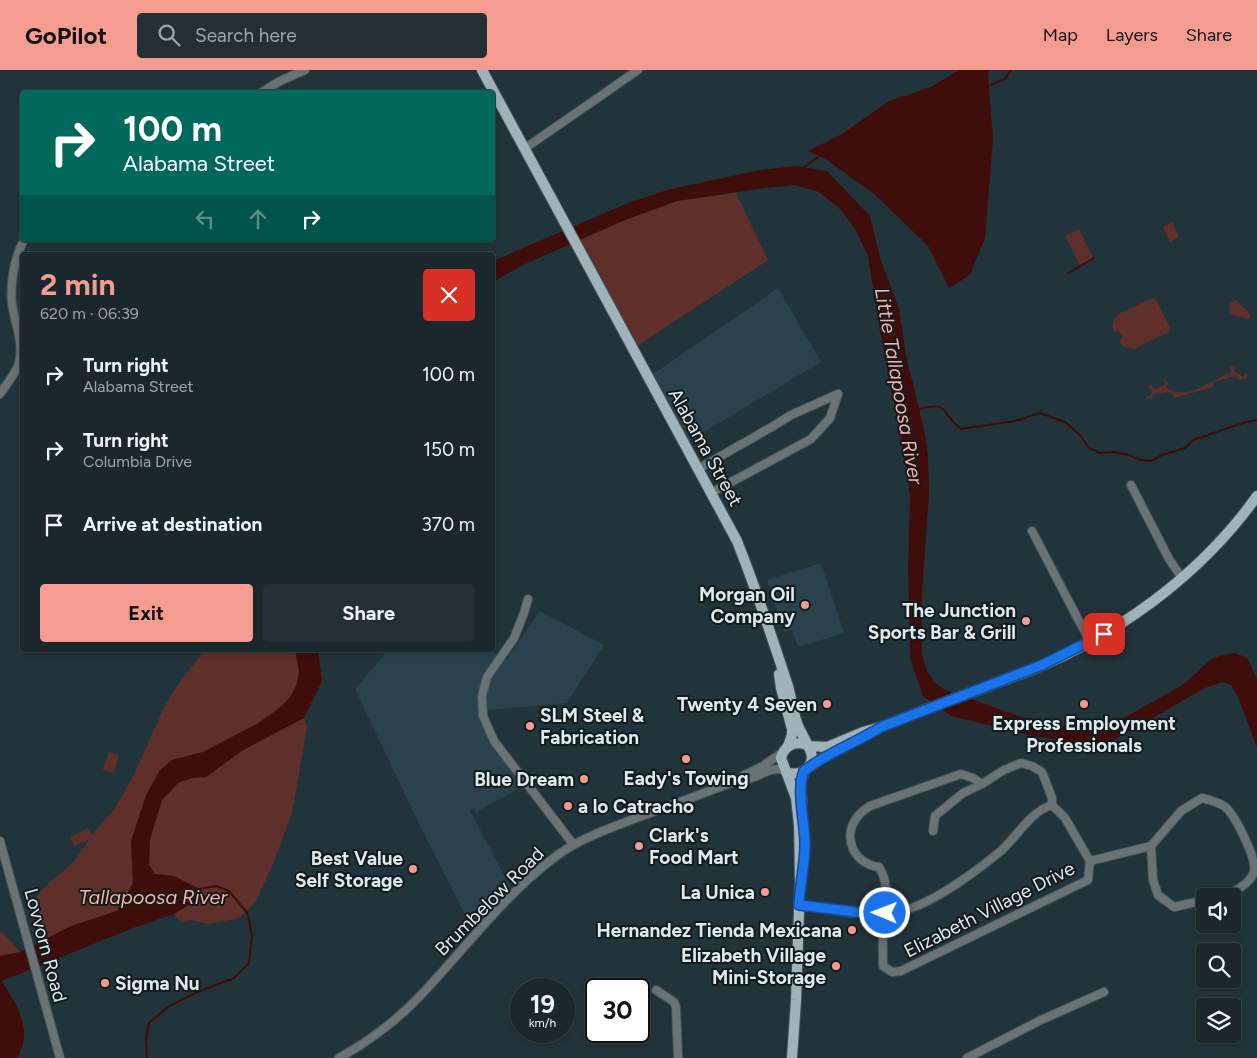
<!DOCTYPE html>
<html lang="en">
<head>
<meta charset="utf-8">
<style>
	:root { --surface:#1a272c; --page:#232f34; --text:#f1f3f6; --muted:#9fa5a9; --line:#384448; --accent:#f59c90 }
	body { margin:0; font-family:Figtree,sans-serif; background:var(--page); color:var(--text); height:100vh; display:flex; flex-direction:column; font-size:19px; white-space:nowrap }
	* { box-sizing:border-box; margin:0 }
	p { font-size:16px; color:var(--muted) }
	.icon { flex:none; width:28px; height:28px; fill:none; stroke:currentColor; stroke-width:2; stroke-linecap:round; stroke-linejoin:round }
	.map { position:relative; flex:1; overflow:hidden }
	.sheet { position:absolute; left:20px; top:182px; width:475px; height:400px; display:flex; flex-direction:column; background:var(--surface); border-radius:5px; box-shadow:0 2px 8px #0003,0 0 0 1px var(--line) }
	.sheet>* { flex:none }
	.hud { position:absolute; left:20px; top:20px; width:475px; height:152px; border-radius:5px; box-shadow:0 2px 8px #0003,0 0 0 1px var(--line); background:#00695c; color:#fff; overflow:hidden }
	.tools { position:absolute; left:1196px; top:818px; display:grid; gap:10px }
	.tools a { display:grid; place-items:center; width:45px; height:45px; border-radius:5px; background:var(--surface); box-shadow:0 2px 8px #0003,0 0 0 1px var(--line); font-size:25px }
	.speed { position:absolute; left:510px; top:908px; display:flex; gap:10px; font-size:25px; font-weight:700; text-align:center }
	.speed>* { display:grid; place-content:center; width:65px; height:65px; border-radius:50%; background:var(--surface); box-shadow:0 2px 8px #0003,0 0 0 1px var(--line); line-height:1 }
	.speed small { font-size:12px; font-weight:400 }
	.speed .limit { border:2px solid #111; border-radius:8px; background:#fff; color:#111 }
	.pin { position:absolute; display:grid; place-items:center; width:42px; height:42px; color:#fff; margin:-21px; border-radius:10px; box-shadow:0 2px 8px #0006 }
	.me { position:absolute; width:55px; margin:-28px; rotate:271deg; stroke-linejoin:round; filter:drop-shadow(0 0 4px #0008) }
	.turn { display:flex; align-items:center; gap:18px; height:105px; padding:0 20px; font-size:22px }
	.turn .icon { width:65px; height:65px; stroke-width:2.5 }
	.turn b { display:block; font-size:35px; line-height:42px }
	.lanes { display:flex; align-items:center; height:48px; padding:0 20px; background:#0003; justify-content:center; gap:25px; direction:ltr }
	.lanes .off { opacity:.35 }
	.round { display:grid; place-items:center; flex:none; width:52px; height:52px; border-radius:5px; background:var(--page) }
	.headline { display:flex; align-items:center; justify-content:space-between; height:85px; padding:0 20px }
	h1 { font-size:30px; font-weight:700; line-height:38px; color:var(--accent) }
	.primary-button { display:flex; gap:10px; margin-top:auto; padding:10px 20px }
	.primary-button a { flex:1; height:58px; border-radius:5px; background:var(--accent); color:#111; font-size:20px; font-weight:700; line-height:58px; text-align:center }
	.primary-button a+a { background:var(--page); color:var(--text) }
	ul { padding:0; list-style:none }
	li { display:flex; align-items:center; gap:15px; height:75px; padding:0 20px }
	li div { flex:1 }
	li b { display:block; font-size:19px }
	li em { font-style:normal }
	header { display:flex; align-items:center; gap:30px; box-sizing:border-box; height:70px; padding:0 25px; background:var(--accent); color:#111 }
	header strong { font-size:24px }
	nav { display:flex; gap:28px; margin-inline-start:auto; font-size:18px }
	.search { width:350px; height:45px; background:var(--page); display:flex; align-items:center; gap:12px; box-sizing:border-box; padding:0 18px; border-radius:5px; color:var(--muted); font-size:19px }
	.map>svg:first-child { display:block }
	.built { fill:#29424c }
	.green { fill:#5f302a }
	.water { fill:#3f0d0a }
	.lines { fill:none; stroke-linecap:round; stroke-linejoin:round }
	.stream { stroke:#3f0d0a; stroke-width:2 }
	.minor-casing { stroke:#405158; stroke-width:10 }
	.major-casing { stroke:#405158; stroke-width:12 }
	.minor { stroke:#697275; stroke-width:8 }
	.major { stroke:#a0b3ba; stroke-width:10 }
	.route-casing { stroke:#114b97; stroke-width:12 }
	.route { stroke:#1a73e8; stroke-width:9 }
	.poi-dot { fill:#f59c90; stroke:#121a1d; stroke-width:2 }
	.labels { text-anchor:middle; stroke-width:4; stroke-linejoin:round; paint-order:stroke }
	.street-label { font-size:19px; fill:#dfeaee; stroke:#121a1d }
	.poi-label { font-size:19px; font-weight:bold; fill:#dfeaee; stroke:#121a1d; text-anchor:end }
	.water-label { font-size:20px; font-style:italic; fill:#f8b0a6; stroke:#121a1d }
</style>
</head>
<body>
<header>
<strong>GoPilot</strong>
<div class="search"><svg class="icon" aria-label="search" viewBox="0 0 24 24"><circle cx="10" cy="10" r="6"/><path d="M15 15l6 6"/></svg>Search here</div>
<nav><a>Map</a><a>Layers</a><a>Share</a></nav>
</header>
<div class="map">
<svg width="1257" height="988" viewBox="0 0 1257 988">
	<rect width="100%" height="100%" fill="#22343b"/>
	<!-- built -->
	<g class="built">
		<polygon points="778,218 821,292 689,371 653,304"/>
		<polygon points="821,493 844,563 798,577 792,560 784,562 767,510"/>
		<polygon points="540,541 604,575 567,633 478,641 480,652 487,667 524,716 476,742 474,739 470,740 511,819 473,860 420,756 355,619 388,580 489,580 507,589"/>
	</g>
	<!-- green -->
	<g class="green">
		<polygon points="736,123 768,190 637,276 580,170 625,150 677,131"/>
		<polygon points="1172,152 1179,167 1170,172 1163,157"/>
		<polygon points="1079,159 1093,188 1080,195 1065,166"/>
		<path d="M1153,228l3,2 14,28 -1,4 -35,17 -12,-3 -3,-5 2,-2 1,-4 -4,-4 -4,1c-3,-7 -1,-12 4,-18z"/>
		<polygon points="1236,230 1250,244 1251,247 1249,249 1233,245 1229,241 1230,233"/>
		<path d="M1233,295l3,2 -2,4 9,6 3,-4 2,1 -1,4 -9,2 -3,-4 -22,6v5l-39,11 -2,-6 -19,2 -1,5 -6,-1v-2h5l1,-6 -5,-3 4,-2 4,5 10,-6 -1,-5 5,4 -3,4c18,16 47,-7 65,-15l-2,-5z"/>
		<polygon points="204,580 295,580 299,601 297,614 291,626 279,639 257,654 203,682 172,690 131,771 133,813 117,841 71,856 44,870 45,862 35,828 48,814 73,793 90,769 74,776 70,767 88,758 92,765 115,738 133,707 161,644 173,622"/>
		<polygon points="304,648 307,657 292,743 273,794 256,831 239,848 209,854 190,850 182,853 174,844 198,829 174,806 155,804 149,795 150,769 162,730 178,713 191,708 206,707 243,680"/>
		<polygon points="109,682 119,685 114,703 103,700"/>
		<polygon points="2,862 20,882 0,886 0,863"/>
	</g>
	<!-- water -->
	<g class="water">
		<polygon points="959,0 989,0 988,5 993,69 985,168 970,205 949,218 928,176 874,124 827,90 808,81 842,64 889,31 931,17"/>
		<polygon points="795,96 827,101 870,146 880,188 899,239 906,285 925,364 928,386 929,425 922,523 922,584 927,601 934,612 945,620 1024,648 1050,655 1089,660 1102,658 1115,653 1184,614 1210,590 1222,585 1235,583 1247,588 1257,609 1257,677 1237,625 1231,615 1222,612 1205,618 1110,672 1079,673 1032,666 951,646 923,626 910,589 908,499 910,425 903,380 878,250 868,186 855,159 841,140 819,122 795,115 757,119 677,131 625,150 523,195 493,212 493,191 628,133 667,120 760,100"/>
		<path d="M295,580h23l4,31 -18,37 -61,32 -37,27 -15,1 -13,5 -16,17 -12,39 -1,26 6,9 19,2 26,13 -2,10 -24,15 -41,14 -131,53c15,25 32,48 15,77h-17v-102l20,-4 51,-26 46,-15 16,-28 -2,-42 15,-46 14,-25 12,-10 31,-8 54,-28 25,-18 9,-10 6,-12 2,-13z"/>
	</g>
	<g class="lines">
		<!-- stream -->
		<g class="stream">
			<polyline points="987,16 1005,9 1011,0"/>
			<polyline points="803,98 819,86"/>
			<polyline points="1068,203 1094,188"/>
			<path d="M918,339c33,-8 21,3 43,20l54,-8 25,-8 25,9 15,13 9,13 11,5 14,-1 15,3 11,5 11,1 11,-6 23,-7 8,-8 50,-17 14,-3"/>
			<polyline points="147,988 146,970 149,953 169,936 195,923 234,908 249,893 252,867 248,844 229,821 216,816 199,819"/>
		</g>
		<!-- minor casing -->
		<g class="minor-casing">
			<g id="minor">
				<polyline points="262,22 280,11 305,0"/>
				<polyline points="524,79 638,0"/>
				<path d="M0,324c5,-8 13,-17 17,-26 9,-20 -2,-44 -5,-64 -2,-21 2,-45 12,-64"/>
				<polyline points="698,399 770,358 791,345 838,324"/>
				<polyline points="1131,415 1169,489 1182,508"/>
				<polyline points="711,423 811,369 830,348 838,324"/>
				<polyline points="1032,461 1090,572"/>
				<polyline points="528,529 524,543 514,568 487,607 482,626 483,646 494,671 573,774"/>
				<polyline points="738,710 744,705 763,696 783,682"/>
				<path d="M982,714l-9,-6 -12,-4 -91,32c-4,3 -9,6 -12,10 -17,21 -4,48 21,51 11,17 6,35 5,54 -2,15 -1,30 -1,45l9,6 9,-1 187,-91 2,-19 -25,-43 -13,-13"/>
				<polyline points="933,761 935,746 963,723 982,714 1004,700 1021,693 1032,696 1042,702 1052,728 1052,735"/>
				<polyline points="0,771 60,988"/>
				<polyline points="1090,791 1151,776"/>
				<path d="M1205,830l-31,7 -16,-12 -5,-15 -2,-34 30,-35 21,-13c8,2 16,4 22,8 11,8 33,53 30,66 -4,12 -22,22 -33,24"/>
				<path d="M799,835c34,5 73,14 106,5 30,-8 73,-40 97,-60 16,-15 29,-39 50,-45"/>
				<polyline points="656,920 674,932 676,937 678,988"/>
				<path d="M339,988c29,-16 58,-38 81,-62 42,-44 83,-99 131,-136 26,-21 57,-31 88,-43 33,-12 66,-24 99,-37 20,1 27,-14 47,-10"/>
				<polyline points="967,988 1041,950 1104,922"/>
			</g>
		</g>
		<!-- major casing -->
		<g class="major-casing">
			<g id="major">
				<path d="M482,0l255,471c19,48 35,96 51,145 3,12 5,25 9,37 3,10 15,25 15,35 -2,14 -15,18 -26,14"/>
				<polyline points="779,604 781,618 792,659 792,665 788,676"/>
				<path d="M808,676l19,1 36,-15 18,-5c33,-13 66,-26 100,-38 22,-9 45,-16 67,-26 82,-37 157,-94 209,-167"/>
				<polyline points="809,696 841,678"/>
				<polyline points="802,732 800,717 804,701"/>
				<path d="M792,988l4,-58 4,-119 -1,-55 -3,-28 -15,-40c3,-12 14,-18 26,-13"/>
			</g>
		</g>
		<!-- minor -->
		<use href="#minor" class="minor"/>
		<!-- major -->
		<use href="#major" class="major"/>
	</g>
	<g class="lines">
		<!-- route casing -->
		<g class="route-casing">
			<path id="route" d="M885,843h-21l-65,-8c1,-21 6,-41 6,-61 0,-22 -9,-53 -1,-73 24,-19 52,-28 77,-44l161,-62 62,-31"/>
		</g>
		<!-- route -->
		<use href="#route" class="route"/>
	</g>
	<!-- markers -->
	<g class="poi-dot">
		<circle cx="805" cy="535" r="5"/>
		<circle cx="1026" cy="551" r="5"/>
		<circle cx="827" cy="634" r="5"/>
		<circle cx="1084" cy="634" r="5"/>
		<circle cx="530" cy="656" r="5"/>
		<circle cx="686" cy="689" r="5"/>
		<circle cx="584" cy="709" r="5"/>
		<circle cx="568" cy="736" r="5"/>
		<circle cx="639" cy="776" r="5"/>
		<circle cx="413" cy="799" r="5"/>
		<circle cx="765" cy="822" r="5"/>
		<circle cx="852" cy="860" r="5"/>
		<circle cx="836" cy="896" r="5"/>
		<circle cx="105" cy="913" r="5"/>
	</g>
	<g class="labels">
		<!-- street labels -->
		<g class="street-label">
			<text transform="translate(706 377) rotate(61)" y="7">Alabama Street</text>
			<text transform="translate(489 831) rotate(-45)" y="7">Brumbelow Road</text>
			<text transform="translate(989 839) rotate(-27)" y="7">Elizabeth Village Drive</text>
			<text transform="translate(46 875) rotate(75)" y="7">Lovvorn Road</text>
		</g>
		<!-- poi labels -->
		<g class="poi-label">
			<text x="795" y="531">Morgan Oil<tspan x="795" dy="22">Company</tspan></text>
			<text x="1016" y="547">The Junction<tspan x="1016" dy="22">Sports Bar &amp; Grill</tspan></text>
			<text x="817" y="641">Twenty 4 Seven</text>
			<text x="540" y="652" text-anchor="start">SLM Steel &amp;<tspan x="540" dy="22">Fabrication</tspan></text>
			<text x="1084" y="660" text-anchor="middle">Express Employment<tspan x="1084" dy="22">Professionals</tspan></text>
			<text x="686" y="715" text-anchor="middle">Eady's Towing</text>
			<text x="574" y="716">Blue Dream</text>
			<text x="578" y="743" text-anchor="start">a lo Catracho</text>
			<text x="649" y="772" text-anchor="start">Clark's<tspan x="649" dy="22">Food Mart</tspan></text>
			<text x="403" y="795">Best Value<tspan x="403" dy="22">Self Storage</tspan></text>
			<text x="755" y="829">La Unica</text>
			<text x="842" y="867">Hernandez Tienda Mexicana</text>
			<text x="826" y="892">Elizabeth Village<tspan x="826" dy="22">Mini-Storage</tspan></text>
			<text x="115" y="920" text-anchor="start">Sigma Nu</text>
		</g>
		<!-- water labels -->
		<g class="water-label">
			<text transform="translate(899 316) rotate(80)" y="7">Little Tallapoosa River</text>
			<text x="153" y="834">Tallapoosa River</text>
		</g>
	</g>
</svg>
<div class="tools">
<a><svg class="icon" aria-label="sound" viewBox="0 0 24 24"><path d="M4 9h4l5-4v14l-5-4H4zM17 9q2 3 0 6"/></svg></a>
<a><svg class="icon" aria-label="search" viewBox="0 0 24 24"><circle cx="10" cy="10" r="6"/><path d="M15 15l6 6"/></svg></a>
<a><svg class="icon" aria-label="layers" viewBox="0 0 24 24"><path d="M12 4l9 5-9 5-9-5zM3 14l9 5 9-5"/></svg></a>
</div>
<div class="speed"><div>19<small>km/h</small></div><div class="limit">30</div></div>
<div class="pin" style="left:1104px;top:564px;background:#d93025"><svg class="icon" aria-label="arrive" viewBox="0 0 24 24"><path d="M6 21V4h12l-3 4 3 4H6"/></svg></div>
<svg class="me" style="left:885px;top:843px" viewBox="-20 -20 40 40"><circle r="17" fill="#1a73e8" stroke="#fff" stroke-width="3"/><path d="M0-11L8 9 0 5-8 9z" fill="#fff"/></svg>
<div class="hud">
<div class="turn"><svg class="icon" aria-label="right" viewBox="0 0 24 24"><path d="M7 20v-9h11M14 6l5 5-5 5"/></svg><div><b>100 m</b>Alabama Street</div></div>
<div class="lanes"><svg class="icon off" aria-label="left" viewBox="0 0 24 24"><path d="M17 20v-9H6M10 6l-5 5 5 5"/></svg><svg class="icon off" aria-label="ahead" viewBox="0 0 24 24"><path d="M12 20V5M6 11l6-6 6 6"/></svg><svg class="icon" aria-label="right" viewBox="0 0 24 24"><path d="M7 20v-9h11M14 6l5 5-5 5"/></svg></div>
</div>
<section class="sheet">
<div class="headline"><div><h1>2 min</h1><p>620 m · 06:39</p></div><a class="round" style="background:#d93025;color:#fff"><svg class="icon" aria-label="close" viewBox="0 0 24 24"><path d="M6 6l12 12M18 6L6 18"/></svg></a></div>
<ul>
<li><svg class="icon" aria-label="right" viewBox="0 0 24 24"><path d="M7 20v-9h11M14 6l5 5-5 5"/></svg><div><b>Turn right</b><p>Alabama Street</p></div><em>100 m</em></li>
<li><svg class="icon" aria-label="right" viewBox="0 0 24 24"><path d="M7 20v-9h11M14 6l5 5-5 5"/></svg><div><b>Turn right</b><p>Columbia Drive</p></div><em>150 m</em></li>
<li><svg class="icon" aria-label="arrive" viewBox="0 0 24 24"><path d="M6 21V4h12l-3 4 3 4H6"/></svg><div><b>Arrive at destination</b></div><em>370 m</em></li>
</ul>
<div class="primary-button"><a>Exit</a><a>Share</a></div>
</section>
</div>
</body>
</html>
